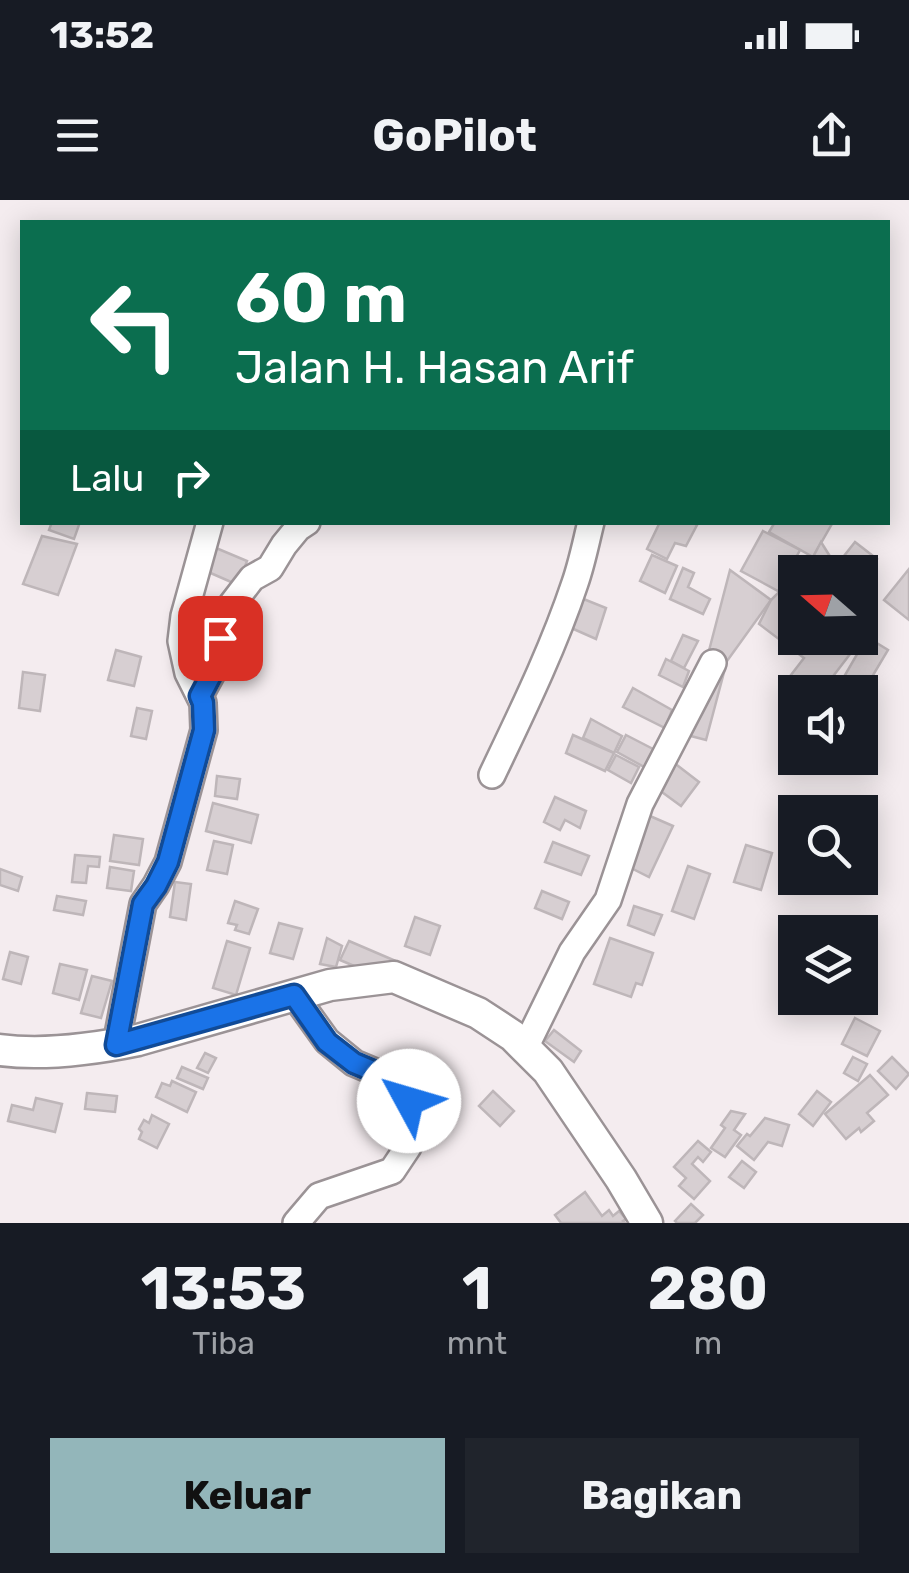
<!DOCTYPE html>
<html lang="id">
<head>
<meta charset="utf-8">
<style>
	:root { --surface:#171b24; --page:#20242c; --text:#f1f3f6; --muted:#9ea1a6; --accent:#93b6ba }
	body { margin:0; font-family:Rubik,sans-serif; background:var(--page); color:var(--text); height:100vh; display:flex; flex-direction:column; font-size:38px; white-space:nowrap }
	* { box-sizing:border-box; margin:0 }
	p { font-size:32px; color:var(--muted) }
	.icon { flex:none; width:55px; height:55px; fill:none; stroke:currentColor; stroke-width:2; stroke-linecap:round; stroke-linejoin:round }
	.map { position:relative; height:1023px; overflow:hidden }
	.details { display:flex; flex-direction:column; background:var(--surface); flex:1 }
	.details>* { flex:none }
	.guide { position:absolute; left:20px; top:20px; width:870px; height:305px; border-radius:0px; box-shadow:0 5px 25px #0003; background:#0b6e4f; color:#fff; overflow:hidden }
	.needle { width:65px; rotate:290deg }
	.buttons { position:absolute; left:778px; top:355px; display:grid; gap:20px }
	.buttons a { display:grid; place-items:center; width:100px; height:100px; border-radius:0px; background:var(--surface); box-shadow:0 5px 25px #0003; font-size:50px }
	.pin { position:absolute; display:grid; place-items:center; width:85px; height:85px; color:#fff; margin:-42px; border-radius:20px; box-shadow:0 5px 15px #0006 }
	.me { position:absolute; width:110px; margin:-55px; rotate:309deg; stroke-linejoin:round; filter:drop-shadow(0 0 8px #0008) }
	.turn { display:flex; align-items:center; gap:35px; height:210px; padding:0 50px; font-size:45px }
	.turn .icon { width:130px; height:130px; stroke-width:2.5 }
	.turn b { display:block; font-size:70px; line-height:85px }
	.then { display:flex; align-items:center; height:95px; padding:0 50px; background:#0003; gap:20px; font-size:38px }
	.eta { display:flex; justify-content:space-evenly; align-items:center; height:170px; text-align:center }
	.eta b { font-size:60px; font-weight:700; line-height:70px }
	.cta { display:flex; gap:20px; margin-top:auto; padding:20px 50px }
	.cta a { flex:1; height:115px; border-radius:0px; background:var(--accent); color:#111; font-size:40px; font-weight:700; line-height:115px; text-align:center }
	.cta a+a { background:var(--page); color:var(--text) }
	.status { display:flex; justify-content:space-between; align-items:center; height:70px; padding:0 50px; background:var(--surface); direction:ltr }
	.status svg { height:28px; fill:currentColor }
	header { display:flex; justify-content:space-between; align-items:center; height:130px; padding:0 50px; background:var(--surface); font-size:45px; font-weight:700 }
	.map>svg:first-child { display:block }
	.building { fill:#d7cfd2; stroke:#beb6b9; stroke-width:2.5 }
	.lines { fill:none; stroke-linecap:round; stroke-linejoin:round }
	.minor-casing { stroke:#9b9396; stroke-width:30 }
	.major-casing { stroke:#9b9396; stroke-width:35 }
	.minor { stroke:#fff; stroke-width:25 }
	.major { stroke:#fff; stroke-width:30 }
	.route-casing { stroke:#114b97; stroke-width:25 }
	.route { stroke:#1a73e8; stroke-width:18 }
</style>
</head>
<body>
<div class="status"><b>13:52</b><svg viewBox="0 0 49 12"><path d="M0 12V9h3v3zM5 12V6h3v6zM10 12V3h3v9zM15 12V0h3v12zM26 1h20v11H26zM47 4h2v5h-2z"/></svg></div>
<header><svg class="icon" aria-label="menu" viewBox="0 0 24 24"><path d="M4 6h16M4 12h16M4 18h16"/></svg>GoPilot<svg class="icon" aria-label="share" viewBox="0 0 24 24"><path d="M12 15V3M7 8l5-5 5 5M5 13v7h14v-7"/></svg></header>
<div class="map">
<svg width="909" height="1023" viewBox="0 0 909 1023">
	<rect width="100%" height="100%" fill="#f4ecef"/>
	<!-- building -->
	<g class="building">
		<polygon points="52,322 80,322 74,339 49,330"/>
		<polygon points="660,322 691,322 697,325 686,346 675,343 667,359 647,349"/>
		<polygon points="775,322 833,322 813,357 769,332"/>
		<polygon points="763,331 800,350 778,391 741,371"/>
		<polygon points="42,336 77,344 58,395 23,384"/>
		<polygon points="821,342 836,366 855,342 877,359 860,382 860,372 798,372 813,357"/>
		<polygon points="216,348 247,361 238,385 206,371"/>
		<polygon points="652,355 677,366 665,393 640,381"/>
		<polygon points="683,368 694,373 688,387 710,399 703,414 670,399"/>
		<polygon points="909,369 909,420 884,400"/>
		<polygon points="730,370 771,400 727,461 706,540 687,535"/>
		<polygon points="795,376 795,438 860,438 860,420 870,428 821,492 795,492 795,498 781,488 804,458 759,424 771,400"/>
		<polygon points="581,398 606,408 596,439 569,427"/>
		<polygon points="683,435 698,441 684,468 671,461"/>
		<polygon points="867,437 888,450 866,487 845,475"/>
		<polygon points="116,450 141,457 134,486 108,480"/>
		<polygon points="666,459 689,471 683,487 659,475"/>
		<polygon points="23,472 45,475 40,511 19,508"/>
		<polygon points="633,488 672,510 665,528 623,507"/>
		<polygon points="137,508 152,511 146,539 131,536"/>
		<polygon points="591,519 622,536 614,553 583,538"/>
		<polygon points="573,535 614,553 605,571 566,553"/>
		<polygon points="626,535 655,550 646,568 617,552"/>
		<polygon points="616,555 639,567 631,583 608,570"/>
		<polygon points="673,562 699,582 681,606 655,587"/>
		<polygon points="217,576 240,579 237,599 215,596"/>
		<polygon points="555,597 586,611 580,628 565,620 560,630 544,622"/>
		<polygon points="213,603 258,615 251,643 206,631"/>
		<polygon points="650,616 673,626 649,677 627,666"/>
		<polygon points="114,635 143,639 139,665 110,661"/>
		<polygon points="214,641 233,645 227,674 207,670"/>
		<polygon points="553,642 589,656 581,675 545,662"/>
		<polygon points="746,645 772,653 761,690 734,682"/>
		<polygon points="75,655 100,657 99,667 88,666 86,683 72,682"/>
		<polygon points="688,666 710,674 694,719 672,711"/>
		<polygon points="110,667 134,671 131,691 107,688"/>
		<polygon points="0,669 22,677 18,691 0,685"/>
		<polygon points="175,682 191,684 186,720 170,717"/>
		<polygon points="542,691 569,702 562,719 535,708"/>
		<polygon points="57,696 86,701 83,715 54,710"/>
		<polygon points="235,701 258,709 249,734 235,730 237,725 228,723"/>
		<polygon points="634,706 662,715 654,735 628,725"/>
		<polygon points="415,717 440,726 430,755 405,746"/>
		<polygon points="279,723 302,729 293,759 270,753"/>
		<polygon points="327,738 342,746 336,767 320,764"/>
		<polygon points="610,738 653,753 642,785 636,783 631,797 594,784"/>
		<polygon points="227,741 250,748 236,795 213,788"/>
		<polygon points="349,741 405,765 397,784 340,760"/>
		<polygon points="10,752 28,757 21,784 3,779"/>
		<polygon points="60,764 87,770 79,800 53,793"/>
		<polygon points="92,776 112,781 101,818 81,813"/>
		<polygon points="855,818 880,831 867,856 842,844"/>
		<polygon points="554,830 581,851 574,862 545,841"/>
		<polygon points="205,853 216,858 208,873 197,868"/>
		<polygon points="853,857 867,864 858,881 844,873"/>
		<polygon points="892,857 909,874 896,889 878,871"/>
		<polygon points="182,867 208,878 203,889 177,878"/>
		<polygon points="870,875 888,895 867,913 874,921 861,932 859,928 846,939 825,914"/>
		<polygon points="172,881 196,892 187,912 156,897 162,883 170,886"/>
		<polygon points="493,891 514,911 500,926 479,906"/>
		<polygon points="817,891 831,902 813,926 799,914"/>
		<polygon points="87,893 117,896 115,912 85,909"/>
		<polygon points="36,898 62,904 55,932 8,921 12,905 33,910"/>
		<polygon points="731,911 745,914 734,930 741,935 725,957 711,948 725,928 721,925"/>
		<polygon points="152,915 169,924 157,948 139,939 142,932 139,929 144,920 149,923"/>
		<polygon points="765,918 789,925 782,946 768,942 754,960 737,946 747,934 750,936"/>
		<polygon points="698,941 711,952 703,962 698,957 692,964 710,981 694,999 679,986 686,978 674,967"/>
		<polygon points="742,961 756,972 744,988 729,977"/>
		<polygon points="585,992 602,1016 609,1010 613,1016 619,1011 626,1019 623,1021 625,1023 561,1023 555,1015"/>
		<polygon points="691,1004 703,1015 695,1023 677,1023 675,1021"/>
	</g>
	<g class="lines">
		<!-- minor casing -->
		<g class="minor-casing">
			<g id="minor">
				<polyline points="200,495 218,462 224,419 232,404 252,378 270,368 284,345 298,328 307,322"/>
				<path d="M492,575c30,-63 61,-126 83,-192 7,-20 11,-41 16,-61"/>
				<polyline points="294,795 327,841 354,863 392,879 409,901 414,926 408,947 392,971 319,996 296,1023"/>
				<polyline points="116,845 143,704 156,685 168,662 204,530 203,503 188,473 181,441 184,416 210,322"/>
				<polyline points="525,848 572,752 608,700 640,604 713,463"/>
			</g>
		</g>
		<!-- major casing -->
		<g class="major-casing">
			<path id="major" d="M0,850c45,6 94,-1 138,-10l192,-55 64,-8 84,36 35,23 35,35 73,108 26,44"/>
		</g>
		<!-- minor -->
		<use href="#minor" class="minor"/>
		<!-- major -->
		<use href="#major" class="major"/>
	</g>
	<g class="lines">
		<!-- route casing -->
		<g class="route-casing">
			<polyline id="route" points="220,438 218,462 200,496 203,503 204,530 168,662 156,686 143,704 116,845 294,795 327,842 354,863 392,879 409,901"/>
		</g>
		<!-- route -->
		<use href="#route" class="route"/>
	</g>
</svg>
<div class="buttons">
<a><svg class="needle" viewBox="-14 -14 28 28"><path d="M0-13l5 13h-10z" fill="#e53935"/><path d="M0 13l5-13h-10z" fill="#9ea1a6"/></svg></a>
<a><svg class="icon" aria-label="sound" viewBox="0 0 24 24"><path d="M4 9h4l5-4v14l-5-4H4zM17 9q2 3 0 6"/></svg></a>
<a><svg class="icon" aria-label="search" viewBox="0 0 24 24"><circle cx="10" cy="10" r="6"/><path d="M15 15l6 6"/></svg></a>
<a><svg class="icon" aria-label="layers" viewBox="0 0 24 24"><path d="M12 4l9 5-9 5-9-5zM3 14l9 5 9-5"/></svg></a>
</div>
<div class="pin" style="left:220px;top:438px;background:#d93025"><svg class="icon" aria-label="arrive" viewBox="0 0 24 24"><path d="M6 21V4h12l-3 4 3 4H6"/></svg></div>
<svg class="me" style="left:409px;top:901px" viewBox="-20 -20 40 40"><circle r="19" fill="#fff"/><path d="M0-13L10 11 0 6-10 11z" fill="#1a73e8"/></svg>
<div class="guide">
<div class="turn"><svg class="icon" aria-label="left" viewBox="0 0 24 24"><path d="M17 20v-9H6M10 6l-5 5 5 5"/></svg><div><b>60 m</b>Jalan H. Hasan Arif</div></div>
<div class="then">Lalu<svg class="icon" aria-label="right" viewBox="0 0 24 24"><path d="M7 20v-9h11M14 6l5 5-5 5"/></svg></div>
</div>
</div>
<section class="details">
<div class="eta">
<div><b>13:53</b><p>Tiba</p></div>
<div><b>1</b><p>mnt</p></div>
<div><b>280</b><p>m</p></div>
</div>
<div class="cta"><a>Keluar</a><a>Bagikan</a></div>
</section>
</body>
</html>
